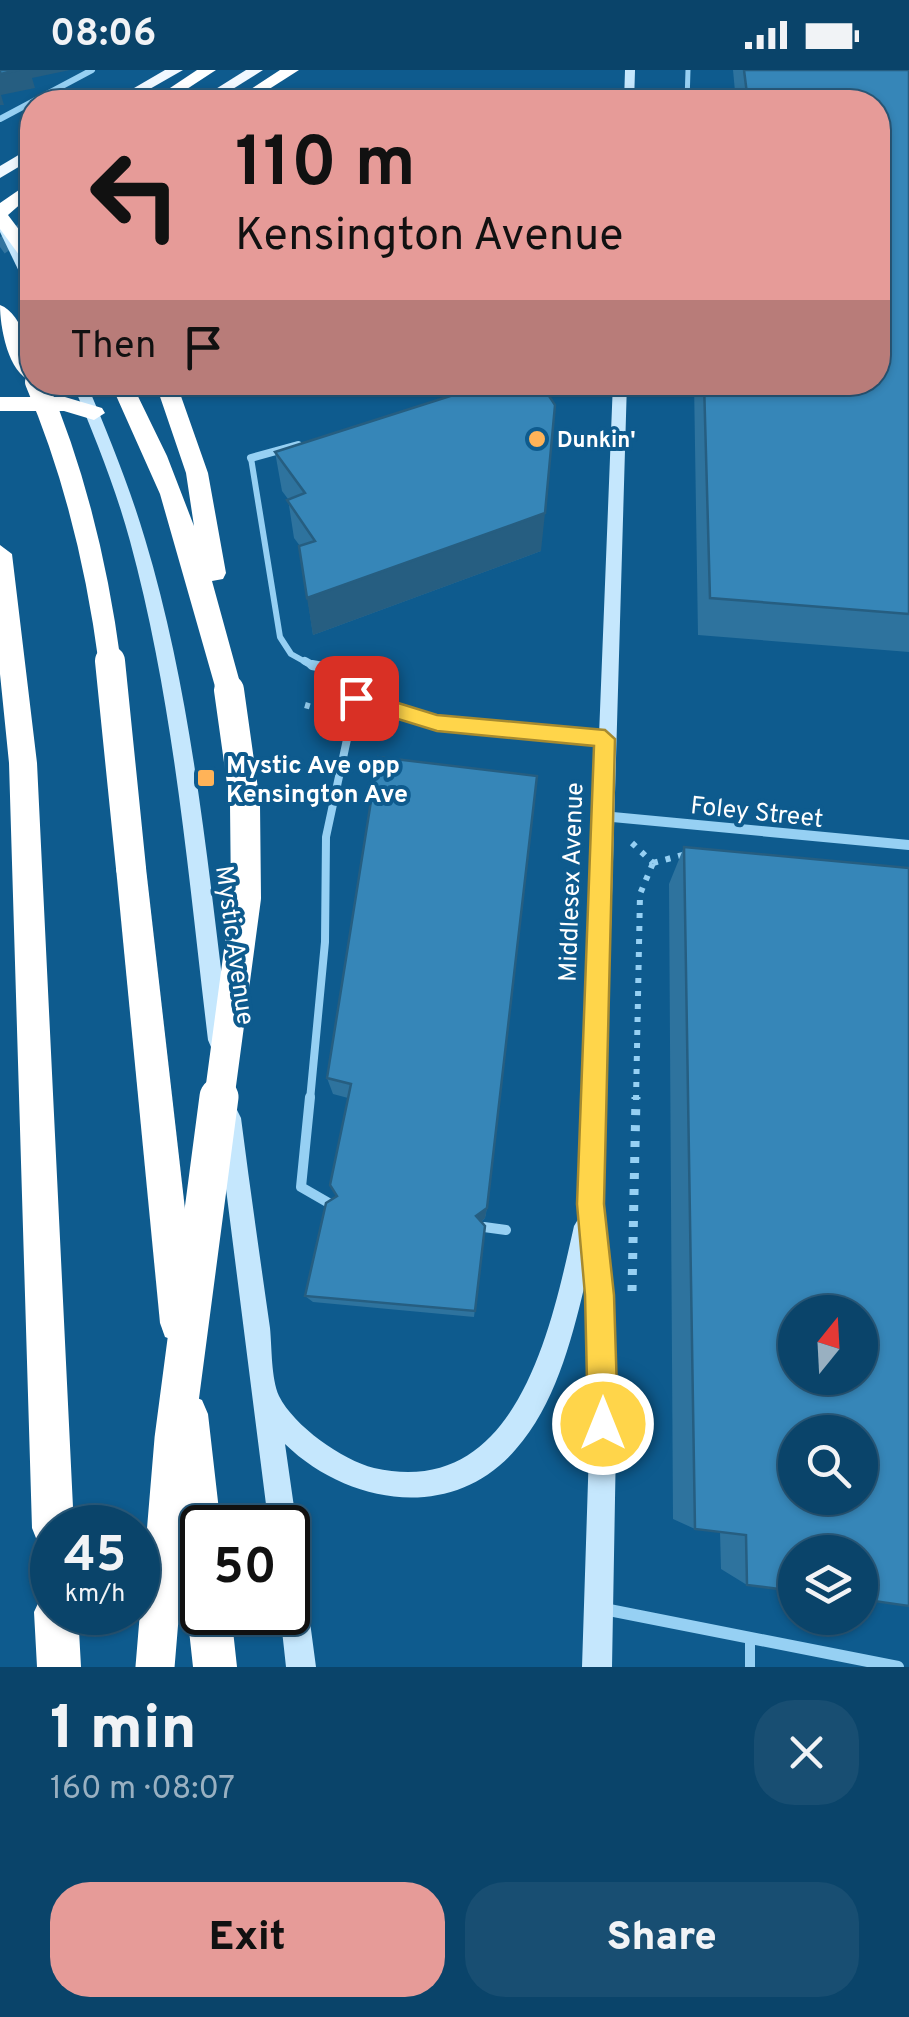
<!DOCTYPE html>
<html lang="en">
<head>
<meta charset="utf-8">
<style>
	:root { --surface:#0a446a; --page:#184e72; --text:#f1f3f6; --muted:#99b0c1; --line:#2a5c7e; --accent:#e69b98 }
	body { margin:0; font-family:Overpass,sans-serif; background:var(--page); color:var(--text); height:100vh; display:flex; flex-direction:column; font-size:38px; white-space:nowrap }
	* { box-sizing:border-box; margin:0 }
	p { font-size:32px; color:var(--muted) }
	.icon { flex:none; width:55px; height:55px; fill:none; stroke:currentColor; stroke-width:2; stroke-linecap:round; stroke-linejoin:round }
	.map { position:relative; height:1597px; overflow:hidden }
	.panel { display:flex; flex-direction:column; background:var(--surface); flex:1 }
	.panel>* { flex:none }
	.guide { position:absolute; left:20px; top:20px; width:870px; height:305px; border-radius:40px; box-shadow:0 2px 8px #0004,0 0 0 2px var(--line); background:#e69b98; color:#111; overflow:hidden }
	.needle { width:65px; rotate:18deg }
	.tools { position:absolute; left:778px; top:1225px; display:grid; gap:20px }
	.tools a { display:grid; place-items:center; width:100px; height:100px; border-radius:50%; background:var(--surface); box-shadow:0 2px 8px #0004,0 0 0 2px var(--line); font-size:50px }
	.speed { position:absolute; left:30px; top:1435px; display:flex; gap:20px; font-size:50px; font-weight:700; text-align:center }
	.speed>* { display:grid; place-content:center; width:130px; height:130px; border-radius:50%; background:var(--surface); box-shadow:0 2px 8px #0004,0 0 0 2px var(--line); line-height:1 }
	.speed small { font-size:25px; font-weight:400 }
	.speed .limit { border:5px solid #111; border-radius:15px; background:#fff; color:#111 }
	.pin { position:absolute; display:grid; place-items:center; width:85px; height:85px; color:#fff; margin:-42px; border-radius:20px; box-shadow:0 5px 15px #0006 }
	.me { position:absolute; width:110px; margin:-55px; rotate:0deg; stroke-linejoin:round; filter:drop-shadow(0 0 8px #0008) }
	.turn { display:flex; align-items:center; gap:35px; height:210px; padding:0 50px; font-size:45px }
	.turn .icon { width:130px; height:130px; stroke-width:2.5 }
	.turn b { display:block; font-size:70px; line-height:85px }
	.then { display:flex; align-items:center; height:95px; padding:0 50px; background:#0003; gap:20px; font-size:38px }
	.round { display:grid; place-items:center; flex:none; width:105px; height:105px; border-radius:40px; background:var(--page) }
	.summary { display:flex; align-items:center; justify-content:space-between; height:170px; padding:0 50px }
	h1 { font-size:60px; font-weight:800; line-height:75px }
	.action { display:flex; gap:20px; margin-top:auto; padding:20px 50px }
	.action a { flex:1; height:115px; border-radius:40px; background:var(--accent); color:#111; font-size:40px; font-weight:800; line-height:115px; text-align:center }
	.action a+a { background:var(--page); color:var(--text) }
	.status { display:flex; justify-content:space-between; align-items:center; height:70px; padding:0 50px; background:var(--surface); direction:ltr }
	.status svg { height:28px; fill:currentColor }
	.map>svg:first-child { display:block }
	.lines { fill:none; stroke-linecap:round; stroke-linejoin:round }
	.trunk-tunnel { stroke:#32749f; stroke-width:16; stroke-dasharray:16 8; stroke-linecap:butt }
	.path-far1 { stroke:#96d0f3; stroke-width:6; stroke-dasharray:5 8; stroke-linecap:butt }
	.path { stroke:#96d0f3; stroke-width:9; stroke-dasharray:6 10; stroke-linecap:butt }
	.service-far3 { stroke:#96d0f3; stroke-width:5 }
	.service-far2 { stroke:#96d0f3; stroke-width:6 }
	.service-far1 { stroke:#96d0f3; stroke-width:8 }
	.service { stroke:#96d0f3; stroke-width:10 }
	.minor-far3 { stroke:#96d0f3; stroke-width:6 }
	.minor-far2 { stroke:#96d0f3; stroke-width:8 }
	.minor-far1 { stroke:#96d0f3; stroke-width:10 }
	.minor { stroke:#96d0f3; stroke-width:12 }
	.secondary { fill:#c5e7fd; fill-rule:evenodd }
	.trunk { fill:#f0f8ff; fill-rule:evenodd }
	.motorway { fill:#fff; fill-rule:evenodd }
	.motorway-bridge-far2 { stroke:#fff; stroke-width:22 }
	.motorway-bridge-far1 { stroke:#fff; stroke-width:30 }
	.motorway-bridge { stroke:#fff; stroke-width:39 }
	.wall { fill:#2e739e }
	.shaded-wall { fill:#265e81 }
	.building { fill:#3686b8; stroke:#265e81; stroke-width:2.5; fill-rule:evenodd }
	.route { fill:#ffd54a; stroke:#a68a30; stroke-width:2.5 }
	.poi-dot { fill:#ffb358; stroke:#0e5b8e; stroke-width:4 }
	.labels { text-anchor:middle; stroke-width:8; stroke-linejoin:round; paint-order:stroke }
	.far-poi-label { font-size:22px; font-weight:bold; fill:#fff; stroke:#0e5b8e; text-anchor:start }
	.poi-label { font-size:25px; font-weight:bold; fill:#fff; stroke:#0e5b8e; text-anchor:start }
	.street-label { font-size:25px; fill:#fff; stroke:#0e5b8e }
</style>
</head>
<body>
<div class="status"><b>08:06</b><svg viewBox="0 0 49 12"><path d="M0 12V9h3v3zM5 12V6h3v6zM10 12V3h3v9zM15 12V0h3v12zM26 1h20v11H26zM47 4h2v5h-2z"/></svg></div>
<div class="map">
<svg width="909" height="1597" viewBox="0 0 909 1597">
	<rect width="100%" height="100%" fill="#0e5b8e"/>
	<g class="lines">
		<!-- trunk-tunnel -->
		<polyline class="trunk-tunnel" points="0,177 32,154"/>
		<!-- path-far1 -->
		<g class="path-far1">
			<polyline points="305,635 332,643"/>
			<polyline points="632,773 653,793"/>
			<polyline points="653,793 686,784"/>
			<polyline points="636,1030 640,824 653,793"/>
		</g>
		<!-- path -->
		<polyline class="path" points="632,1221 636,1027"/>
		<!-- service-far3 -->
		<polyline class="service-far3" points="687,32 688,0"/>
		<!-- service-far2 -->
		<polyline class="service-far2" points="251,388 280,567 291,584 309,594"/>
		<!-- service-far1 -->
		<g class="service-far1">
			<polyline points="305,591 312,595"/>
			<polyline points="310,1030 325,872 326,767 349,660"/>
		</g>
		<!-- service -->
		<g class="service">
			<polyline points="310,1027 301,1117 334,1136"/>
			<polyline points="484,1157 506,1160"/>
			<polyline points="750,1568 750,1597"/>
		</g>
		<!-- minor-far3 -->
		<polyline class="minor-far3" points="0,49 92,0"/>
		<!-- minor-far2 -->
		<polyline class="minor-far2" points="251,388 298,375"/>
		<!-- minor-far1 -->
		<g class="minor-far1">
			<polyline points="312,595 361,604 356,628 437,653 605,669"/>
			<polyline points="349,660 356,628"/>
			<polyline points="602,746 909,775"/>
		</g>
		<!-- minor -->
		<polyline class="minor" points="604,1539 898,1597"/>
		<!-- secondary -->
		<g class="secondary">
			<polygon points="625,0 635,0 634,32 624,32"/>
			<polygon points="0,145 6,149 32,204 32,220 26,216 0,162"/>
			<path d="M72,312h14c22,52 43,103 59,157 49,162 63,334 85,501l-3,7 -8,4 -8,-4 -3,-7c-20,-167 -34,-337 -78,-499 -15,-55 -36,-106 -58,-159z"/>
			<path d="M613,312h14l-24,822 14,184 -5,279h-30l9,-279 -7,-100c-13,55 -30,118 -68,161 -62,73 -167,57 -231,-5l12,84 -4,10 -5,2v-12h-19l-52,-410 4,-8 8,-3 8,3 4,8c9,70 19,140 29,210 2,20 1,50 9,68 15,30 63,64 95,72 143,33 177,-140 200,-242l6,-10z"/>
			<polygon points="288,1478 298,1482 302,1492 316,1597 286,1597 280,1542 288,1542"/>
		</g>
		<!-- trunk -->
		<g class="trunk">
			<polygon points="165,0 183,0 127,32 110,32"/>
			<polygon points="246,0 263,0 212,32 195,32"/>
			<polygon points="32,77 32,89 0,108 0,96"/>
		</g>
		<!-- motorway -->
		<g class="motorway">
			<polygon points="197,0 216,0 167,32 149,32"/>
			<polygon points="280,0 299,0 249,32 231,32"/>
			<polygon points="32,111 32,124 8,145 32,177 32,195 25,193 0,159 0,133"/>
			<path d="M0,235c24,9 32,53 32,76 -24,-7 -32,-54 -32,-76z"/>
			<polygon points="110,312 131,312 167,386 194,456 186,403 155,312 176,312 208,403 226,503 223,509 212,511 242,620 238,627 229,630 220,627 216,620 160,424"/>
			<polygon points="0,327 65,327 102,338 105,343 94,350 64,341 0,341"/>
			<polygon points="0,475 12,484 37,693 74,1458 52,1458 52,1479 38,1473 32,1458 9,693 0,604"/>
			<polygon points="131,785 142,789 146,798 198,1253 193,1267 179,1272 165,1267 160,1253 116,798 120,789"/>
			<polygon points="188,1324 202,1330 208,1344 221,1458 202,1458 202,1501 187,1495 181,1480 168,1344 174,1330"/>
			<polygon points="52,1522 52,1542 78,1542 81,1597 37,1597 34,1542 41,1527"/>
			<polygon points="202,1523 202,1542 231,1542 237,1597 193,1597 187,1542 194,1527"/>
		</g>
		<!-- motorway-bridge-far2 -->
		<path class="motorway-bridge-far2" d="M36,312c39,91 61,183 74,282"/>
		<!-- motorway-bridge-far1 -->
		<g class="motorway-bridge-far1">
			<polyline points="110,591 131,798"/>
			<polyline points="219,1030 246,828 245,734 229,620"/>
		</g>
		<!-- motorway-bridge -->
		<polyline class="motorway-bridge" points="155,1597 174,1369 219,1027"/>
	</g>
	<!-- wall -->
	<g class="wall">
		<polygon points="733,0 909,0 909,582 698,565 694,312 878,312 878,32 736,32"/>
		<polygon points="377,312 436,312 388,327"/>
		<polygon points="275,382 541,481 313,565 300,476 294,468 288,429 282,421"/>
		<polygon points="378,687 487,1138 485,1148 481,1152 485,1156 474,1247 313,1232 305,1226 336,1126 330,1115 348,1028 333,1024 327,1008"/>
		<polygon points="684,777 909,798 747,1515 721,1499 720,1462 695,1459 673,1449 669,814"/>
	</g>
	<!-- shaded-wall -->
	<g class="shaded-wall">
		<polygon points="19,0 70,0 32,8 35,18 1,25 4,35 0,35 0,4"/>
		<polygon points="387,312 436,312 388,327"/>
		<polygon points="545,443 541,481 313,565 307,528"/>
		<polygon points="487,1138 485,1148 475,1157 476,1146"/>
	</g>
	<!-- building -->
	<g class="building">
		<polygon points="0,0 19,0 0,4"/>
		<polygon points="744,0 909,0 909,544 710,528 704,312 878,312 878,32 748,32"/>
		<polygon points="494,312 540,312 555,335 545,443 307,528 299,476 315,471 287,430 305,423 275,382"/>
		<polygon points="378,687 537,706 487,1138 476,1146 485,1156 475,1241 305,1226 326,1133 337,1126 330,1115 351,1014 327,1008"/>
		<path d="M684,777l225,21v738l-49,-7v-47h-65v39l-48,-6 -1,-50 -51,-6zM795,1242h65v66h-65zM795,1362h65v66h-65z"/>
	</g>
	<!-- route -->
	<polygon class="route" points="356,620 437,645 605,660 615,669 604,1134 614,1225 618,1354 614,1365 603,1370 592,1365 588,1354 585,1225 577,1134 594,676 437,661 349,634 346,628"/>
	<!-- markers -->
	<g class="poi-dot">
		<circle cx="537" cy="369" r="10"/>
		<rect x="196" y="698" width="20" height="20" rx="5"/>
	</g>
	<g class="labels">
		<!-- far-poi labels -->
		<g class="far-poi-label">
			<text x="557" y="377">Dunkin'</text>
		</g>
		<!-- poi labels -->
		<g class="poi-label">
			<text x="226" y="703">Mystic Ave opp<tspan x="226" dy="29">Kensington Ave</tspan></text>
		</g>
		<!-- street labels -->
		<g class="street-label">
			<text transform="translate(757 741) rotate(6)" y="9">Foley Street</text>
			<text transform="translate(570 812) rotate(-88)" y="9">Middlesex Avenue</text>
			<text transform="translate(236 875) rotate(82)" y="9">Mystic Avenue</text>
		</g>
	</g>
</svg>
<div class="tools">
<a><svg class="needle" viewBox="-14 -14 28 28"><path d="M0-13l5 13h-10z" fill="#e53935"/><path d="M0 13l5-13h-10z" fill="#99b0c1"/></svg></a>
<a><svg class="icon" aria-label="search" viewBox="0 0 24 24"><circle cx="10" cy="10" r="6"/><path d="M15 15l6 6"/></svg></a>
<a><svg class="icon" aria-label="layers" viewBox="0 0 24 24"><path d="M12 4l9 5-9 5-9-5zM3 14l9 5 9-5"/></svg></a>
</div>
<div class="speed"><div>45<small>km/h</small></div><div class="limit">50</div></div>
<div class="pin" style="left:356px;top:628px;background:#d93025"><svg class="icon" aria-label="arrive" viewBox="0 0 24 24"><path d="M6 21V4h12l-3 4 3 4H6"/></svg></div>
<svg class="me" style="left:603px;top:1354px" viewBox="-20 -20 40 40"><circle r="17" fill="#ffd54a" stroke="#fff" stroke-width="3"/><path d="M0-11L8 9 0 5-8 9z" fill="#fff"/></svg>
<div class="guide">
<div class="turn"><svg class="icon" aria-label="left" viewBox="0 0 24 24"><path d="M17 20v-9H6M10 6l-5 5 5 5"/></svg><div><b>110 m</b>Kensington Avenue</div></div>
<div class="then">Then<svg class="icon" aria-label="arrive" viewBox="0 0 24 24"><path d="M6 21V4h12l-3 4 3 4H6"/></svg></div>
</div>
</div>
<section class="panel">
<div class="summary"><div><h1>1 min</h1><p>160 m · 08:07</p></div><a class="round"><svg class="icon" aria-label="close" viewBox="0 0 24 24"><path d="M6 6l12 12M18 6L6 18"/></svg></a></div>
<div class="action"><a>Exit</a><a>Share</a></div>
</section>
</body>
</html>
